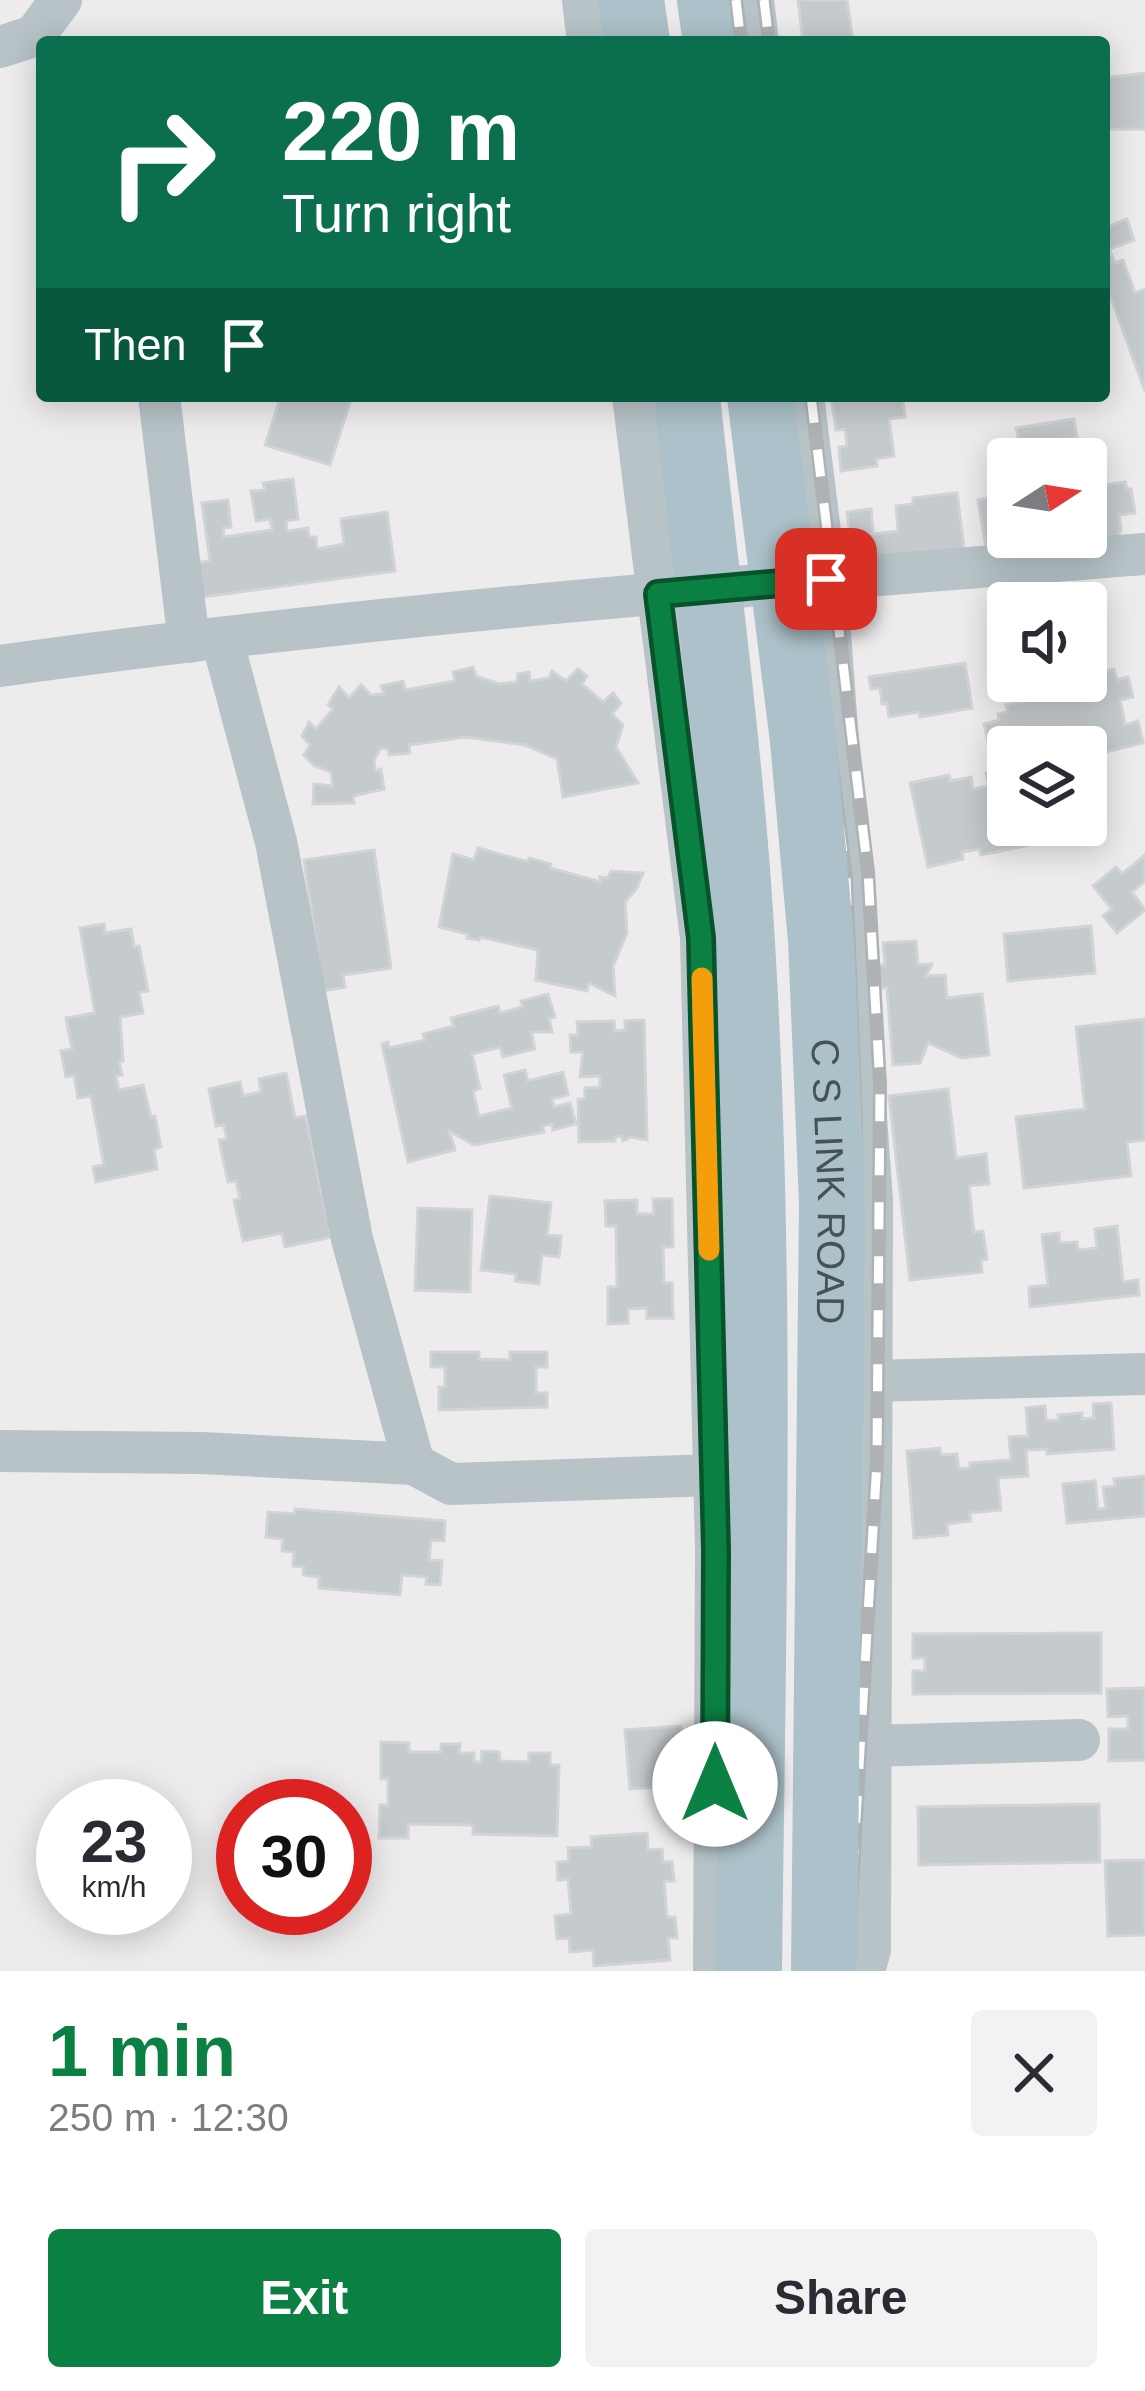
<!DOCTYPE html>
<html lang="en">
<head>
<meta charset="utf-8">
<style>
	:root { --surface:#fff; --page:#f2f2f3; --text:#2b2b33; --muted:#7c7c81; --accent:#0b8043 }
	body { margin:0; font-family:Arial,sans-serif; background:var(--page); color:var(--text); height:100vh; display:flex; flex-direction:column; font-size:45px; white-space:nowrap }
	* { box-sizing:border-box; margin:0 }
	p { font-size:39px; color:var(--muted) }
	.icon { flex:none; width:66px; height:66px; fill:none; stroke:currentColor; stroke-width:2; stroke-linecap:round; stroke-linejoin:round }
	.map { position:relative; height:1971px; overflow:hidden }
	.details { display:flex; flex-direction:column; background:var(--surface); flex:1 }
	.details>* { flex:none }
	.banner { position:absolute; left:36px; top:36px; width:1074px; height:366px; border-radius:12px; box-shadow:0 6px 30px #0003; background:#0b6e4f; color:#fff; overflow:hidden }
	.needle { width:78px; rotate:78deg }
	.buttons { position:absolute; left:987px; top:438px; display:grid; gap:24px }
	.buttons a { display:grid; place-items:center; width:120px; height:120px; border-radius:12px; background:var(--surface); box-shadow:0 6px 30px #0003; font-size:60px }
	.speed { position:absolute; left:36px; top:1779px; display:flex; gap:24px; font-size:60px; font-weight:700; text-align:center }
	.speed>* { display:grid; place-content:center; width:156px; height:156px; border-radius:50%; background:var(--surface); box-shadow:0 6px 30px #0003; line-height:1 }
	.speed small { font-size:30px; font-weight:400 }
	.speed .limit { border:18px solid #d22; background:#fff; color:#111 }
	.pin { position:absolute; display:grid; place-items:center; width:102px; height:102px; color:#fff; margin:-51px; border-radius:24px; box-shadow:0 6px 18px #0006 }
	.me { position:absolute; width:132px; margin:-66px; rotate:0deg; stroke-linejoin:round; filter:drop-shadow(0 0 9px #0008) }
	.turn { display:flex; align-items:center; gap:42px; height:252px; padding:0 48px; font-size:54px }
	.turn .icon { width:156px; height:156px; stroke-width:2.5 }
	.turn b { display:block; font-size:84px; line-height:102px }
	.then { display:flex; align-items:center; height:114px; padding:0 48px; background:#0003; gap:24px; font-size:45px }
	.round { display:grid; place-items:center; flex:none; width:126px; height:126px; border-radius:12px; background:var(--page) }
	.overview { display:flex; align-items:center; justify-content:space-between; height:204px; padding:0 48px }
	h1 { font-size:72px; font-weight:600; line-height:90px; color:var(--accent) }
	.action { display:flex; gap:24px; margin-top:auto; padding:24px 48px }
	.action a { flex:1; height:138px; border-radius:12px; background:var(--accent); color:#fff; font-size:48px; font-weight:600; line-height:138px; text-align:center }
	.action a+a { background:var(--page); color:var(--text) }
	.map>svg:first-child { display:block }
	.building { fill:#c5cacd; stroke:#d0d3d7; stroke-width:3 }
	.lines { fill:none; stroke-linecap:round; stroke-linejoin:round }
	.street { stroke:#b7c3c7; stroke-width:42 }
	.primary { stroke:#acc1c9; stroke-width:66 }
	.rail-casing { stroke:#aeb2b5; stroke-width:14 }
	.rail { stroke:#fff; stroke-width:9; stroke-dasharray:27; stroke-linecap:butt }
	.primary-bridge { stroke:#acc1c9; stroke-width:66 }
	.route-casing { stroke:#07532c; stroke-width:30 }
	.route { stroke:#0b8043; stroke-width:21 }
	.slow { stroke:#f59e0b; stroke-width:21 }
	.labels { text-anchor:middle; stroke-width:10; stroke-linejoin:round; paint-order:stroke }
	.street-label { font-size:39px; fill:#455357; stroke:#fff }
</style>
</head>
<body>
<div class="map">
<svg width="1145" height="1971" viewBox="0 0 1145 1971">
	<rect width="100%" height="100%" fill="#eeebec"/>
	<!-- building -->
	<g class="building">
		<polygon points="798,0 847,0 853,42 803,42"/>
		<polygon points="1145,73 1145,129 1104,129 1104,78"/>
		<polygon points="1127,219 1134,240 1109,249 1115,263 1123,260 1135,293 1145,289 1145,391 1104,279 1104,228"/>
		<polygon points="281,396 352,396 330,465 265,445"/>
		<polygon points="831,396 902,396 905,417 889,419 894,456 876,459 877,466 841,471 839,447 847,446 845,429 836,430"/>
		<polygon points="1074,419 1077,437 1068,439 1069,450 1079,448 1081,459 1022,459 1021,455 1035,452 1033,440 1019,442 1016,428"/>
		<polygon points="293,479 298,519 286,521 287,531 308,528 309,537 316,537 317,549 344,544 341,519 387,512 395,571 202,597 197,563 210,561 202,503 228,500 231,527 223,528 224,537 272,530 270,519 256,521 251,491 265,490 263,483"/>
		<polygon points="1125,482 1127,489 1131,489 1135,513 1119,515 1121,530 1115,542 987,554 978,500 1002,496 1003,503 1008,502 1008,537 1086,537 1086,484 1087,488"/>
		<polygon points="957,493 965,556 854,569 847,512 871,509 873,534 898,531 896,506 913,504 913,498"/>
		<polygon points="965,663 972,708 920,717 919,712 889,717 887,703 882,704 880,688 871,689 869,677"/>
		<polygon points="473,667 476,676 499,684 517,682 518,674 529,672 530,681 549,678 552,671 566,681 578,669 587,676 582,684 603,702 613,693 621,703 612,714 623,725 616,747 638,783 563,797 557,759 525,745 466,737 409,745 410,753 389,755 388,749 381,748 374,760 375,771 381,769 384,789 353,796 354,803 313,804 314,784 333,786 331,772 313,765 304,755 310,745 302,736 309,722 316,729 333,709 328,705 339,687 349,698 361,685 371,695 384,694 381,686 403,681 405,690 455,681 453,672"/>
		<polygon points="1114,669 1117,680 1128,677 1133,697 1120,700 1125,725 1138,721 1143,743 1086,757 1086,747 1008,747 1008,825 1041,825 1044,842 981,855 979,849 962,852 963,859 928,867 910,783 949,775 950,781 971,777 973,789 989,786 986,773 994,771 984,724 999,720 998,714 1008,712 1006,705 1026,701 1025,695 1086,681 1086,676"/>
		<polygon points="478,848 528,862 529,858 551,864 550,868 601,882 600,877 608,878 611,871 643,873 637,888 625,902 627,933 613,966 615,996 589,983 587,991 536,980 538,950 480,937 479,940 467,938 468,934 439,927 453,854 474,860"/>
		<polygon points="374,850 391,968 343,975 345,987 323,991 304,860"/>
		<polygon points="1145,855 1145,881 1132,892 1145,910 1117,933 1103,916 1112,909 1093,886 1116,867 1122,874"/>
		<polygon points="104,924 105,933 131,929 134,947 139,946 148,991 139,992 143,1013 120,1017 123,1061 119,1062 122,1075 116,1076 119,1090 143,1085 151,1117 155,1116 161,1147 154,1149 157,1169 96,1182 93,1167 104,1165 91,1096 78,1098 74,1075 66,1077 61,1051 72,1049 66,1018 95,1013 80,928"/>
		<polygon points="1091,926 1095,973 1008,981 1004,934"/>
		<polygon points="916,941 918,965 932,964 926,976 945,975 947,998 982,994 989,1055 962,1058 928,1043 920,1063 893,1065 887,988 880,988 878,965 885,965 883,943"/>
		<polygon points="548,994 555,1017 549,1018 552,1032 531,1032 535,1049 503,1057 500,1047 472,1054 480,1088 473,1091 479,1116 512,1108 504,1075 525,1070 528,1081 563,1072 568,1095 552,1099 554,1107 570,1103 576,1124 553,1130 552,1124 542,1126 544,1132 474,1145 449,1131 455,1150 408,1162 382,1044 388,1042 389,1048 425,1040 423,1034 454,1026 451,1018 498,1006 500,1013 523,1007 521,1001"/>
		<polygon points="1145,1019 1145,1140 1127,1142 1131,1176 1024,1188 1016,1117 1085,1109 1076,1027"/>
		<polygon points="644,1020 647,1140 631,1137 623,1141 622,1136 615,1137 615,1141 579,1142 578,1099 585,1099 585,1088 600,1087 600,1076 580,1077 583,1052 571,1052 570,1035 578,1035 577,1022 614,1021 615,1031 625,1030 625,1021"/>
		<polygon points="286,1073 295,1118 306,1116 331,1237 285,1247 282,1233 243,1241 234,1200 240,1199 236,1181 228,1182 219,1140 227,1139 224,1125 216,1126 209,1089 240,1082 243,1096 261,1092 259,1079"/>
		<polygon points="948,1089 956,1158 986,1154 989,1184 969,1186 974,1232 983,1231 987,1259 981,1260 982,1272 910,1280 889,1096"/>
		<polygon points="490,1196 551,1203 547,1235 561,1236 559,1257 542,1255 539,1284 515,1281 516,1274 481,1270"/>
		<polygon points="653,1199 672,1199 673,1247 663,1247 664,1283 672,1283 673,1318 647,1318 647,1308 628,1309 628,1323 608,1324 608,1287 617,1287 616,1226 606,1226 605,1201 637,1200 637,1214 654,1214"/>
		<polygon points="418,1208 472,1210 470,1292 415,1290"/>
		<polygon points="1117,1226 1123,1282 1138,1280 1139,1295 1030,1307 1029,1287 1048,1285 1042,1235 1059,1233 1060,1243 1077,1242 1078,1250 1097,1248 1095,1229"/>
		<polygon points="431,1352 479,1352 479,1359 510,1360 510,1352 547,1352 547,1367 536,1367 536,1393 547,1393 547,1407 439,1410 439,1387 445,1387 445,1367 431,1367"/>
		<polygon points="1111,1403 1114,1449 1047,1454 1047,1449 1026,1450 1028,1476 998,1478 1001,1510 970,1513 971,1521 947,1524 948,1535 914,1538 907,1451 940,1448 941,1455 957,1454 959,1469 970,1468 970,1463 1011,1460 1009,1437 1028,1436 1026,1408 1045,1406 1046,1421 1059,1420 1058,1415 1082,1413 1082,1419 1094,1418 1093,1404"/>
		<polygon points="1145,1476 1145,1516 1067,1523 1063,1484 1095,1481 1098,1509 1106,1508 1103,1487 1115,1486 1114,1479"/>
		<polygon points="295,1509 445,1521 444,1541 431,1540 429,1560 442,1561 440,1585 426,1584 427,1577 402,1575 400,1595 319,1588 319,1577 303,1575 304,1567 293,1566 294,1552 282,1551 283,1539 266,1537 268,1512 295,1514"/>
		<polygon points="1101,1633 1101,1693 913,1694 913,1671 925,1671 925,1658 913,1658 913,1634"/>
		<polygon points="1145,1688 1145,1760 1109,1761 1109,1729 1128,1729 1128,1716 1108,1717 1107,1689"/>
		<polygon points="681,1726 686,1785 630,1789 625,1730"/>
		<polygon points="381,1742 409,1743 409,1752 441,1752 441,1744 460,1744 459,1753 474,1753 474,1762 481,1762 482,1751 499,1752 500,1761 529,1762 529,1753 550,1753 550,1765 559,1765 557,1836 473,1834 473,1825 408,1824 408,1838 379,1838 380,1805 388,1805 388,1779 381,1779"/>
		<polygon points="1099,1804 1100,1862 919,1865 918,1807"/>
		<polygon points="647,1833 648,1850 662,1849 663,1862 672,1862 674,1881 664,1881 667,1917 675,1917 677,1938 668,1938 670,1960 594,1966 593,1950 570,1952 569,1938 557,1939 555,1916 571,1914 568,1879 558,1880 557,1862 569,1861 568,1848 592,1847 591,1837"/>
		<polygon points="1145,1860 1145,1935 1108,1936 1105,1861"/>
	</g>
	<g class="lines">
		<!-- street -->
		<g class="street">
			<polyline points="583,0 588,42"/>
			<polyline points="753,0 758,42"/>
			<polyline points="0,47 34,36 61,0"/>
			<polyline points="159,396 189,642"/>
			<polyline points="633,396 701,938 716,1550 714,1971"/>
			<polyline points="803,396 826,579 872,1199 870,1950 864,1971"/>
			<polyline points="222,639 276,842 352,1239 414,1464 451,1484 714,1475"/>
			<path d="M0,666c380,-53 763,-82 1145,-112"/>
			<polyline points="871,1381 1145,1374"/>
			<polyline points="0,1451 201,1453 414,1464"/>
			<polyline points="870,1746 1079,1740"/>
		</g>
		<!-- primary -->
		<g class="primary">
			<polyline points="631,0 637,42"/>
			<polyline points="710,0 716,42"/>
		</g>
		<!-- rail casing -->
		<g class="rail-casing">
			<g id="rail">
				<polyline points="736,0 741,42"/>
				<polyline points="764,0 769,42"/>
				<polyline points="786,396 846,878 856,1119 853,1440 819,1971"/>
				<polyline points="811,396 868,872 880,1085 877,1461 847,1971"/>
			</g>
		</g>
		<!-- rail -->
		<use href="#rail" class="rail"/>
		<!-- primary-bridge -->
		<g class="primary-bridge">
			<path d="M687,396c17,162 39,325 51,487 26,362 15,725 11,1088"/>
			<path id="s1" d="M760,396l43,345 18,199 11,262 -8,769"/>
		</g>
	</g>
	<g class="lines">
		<!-- route casing -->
		<g class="route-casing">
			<polyline id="route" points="715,1784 716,1550 701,938 658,594 826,579"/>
		</g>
		<!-- route -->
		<use href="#route" class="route"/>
		<!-- slow -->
		<polyline class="slow" points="702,978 709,1250"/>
	</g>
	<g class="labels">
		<!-- street labels -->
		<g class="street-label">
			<text dy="14" stroke="none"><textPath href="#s1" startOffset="789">C S LINK ROAD</textPath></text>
		</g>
	</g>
</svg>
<div class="buttons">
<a><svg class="needle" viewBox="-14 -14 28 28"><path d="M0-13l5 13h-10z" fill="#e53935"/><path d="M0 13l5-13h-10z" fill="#7c7c81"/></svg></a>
<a><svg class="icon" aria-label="sound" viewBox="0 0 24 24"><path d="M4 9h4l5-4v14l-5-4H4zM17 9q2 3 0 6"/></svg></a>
<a><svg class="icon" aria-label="layers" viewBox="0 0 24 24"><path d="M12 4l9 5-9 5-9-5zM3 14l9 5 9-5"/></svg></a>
</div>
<div class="speed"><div>23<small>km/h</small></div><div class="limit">30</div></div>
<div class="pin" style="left:826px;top:579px;background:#d93025"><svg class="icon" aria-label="arrive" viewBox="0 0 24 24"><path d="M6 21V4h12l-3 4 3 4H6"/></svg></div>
<svg class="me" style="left:715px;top:1784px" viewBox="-20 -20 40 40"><circle r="19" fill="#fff"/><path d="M0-13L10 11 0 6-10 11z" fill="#0b8043"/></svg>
<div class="banner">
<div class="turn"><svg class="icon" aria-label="right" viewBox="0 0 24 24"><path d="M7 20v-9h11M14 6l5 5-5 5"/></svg><div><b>220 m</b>Turn right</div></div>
<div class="then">Then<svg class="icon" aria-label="arrive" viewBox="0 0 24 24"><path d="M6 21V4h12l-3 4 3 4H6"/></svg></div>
</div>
</div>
<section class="details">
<div class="overview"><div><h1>1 min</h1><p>250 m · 12:30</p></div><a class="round"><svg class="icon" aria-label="close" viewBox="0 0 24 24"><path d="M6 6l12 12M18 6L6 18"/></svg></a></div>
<div class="action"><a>Exit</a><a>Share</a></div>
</section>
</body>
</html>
